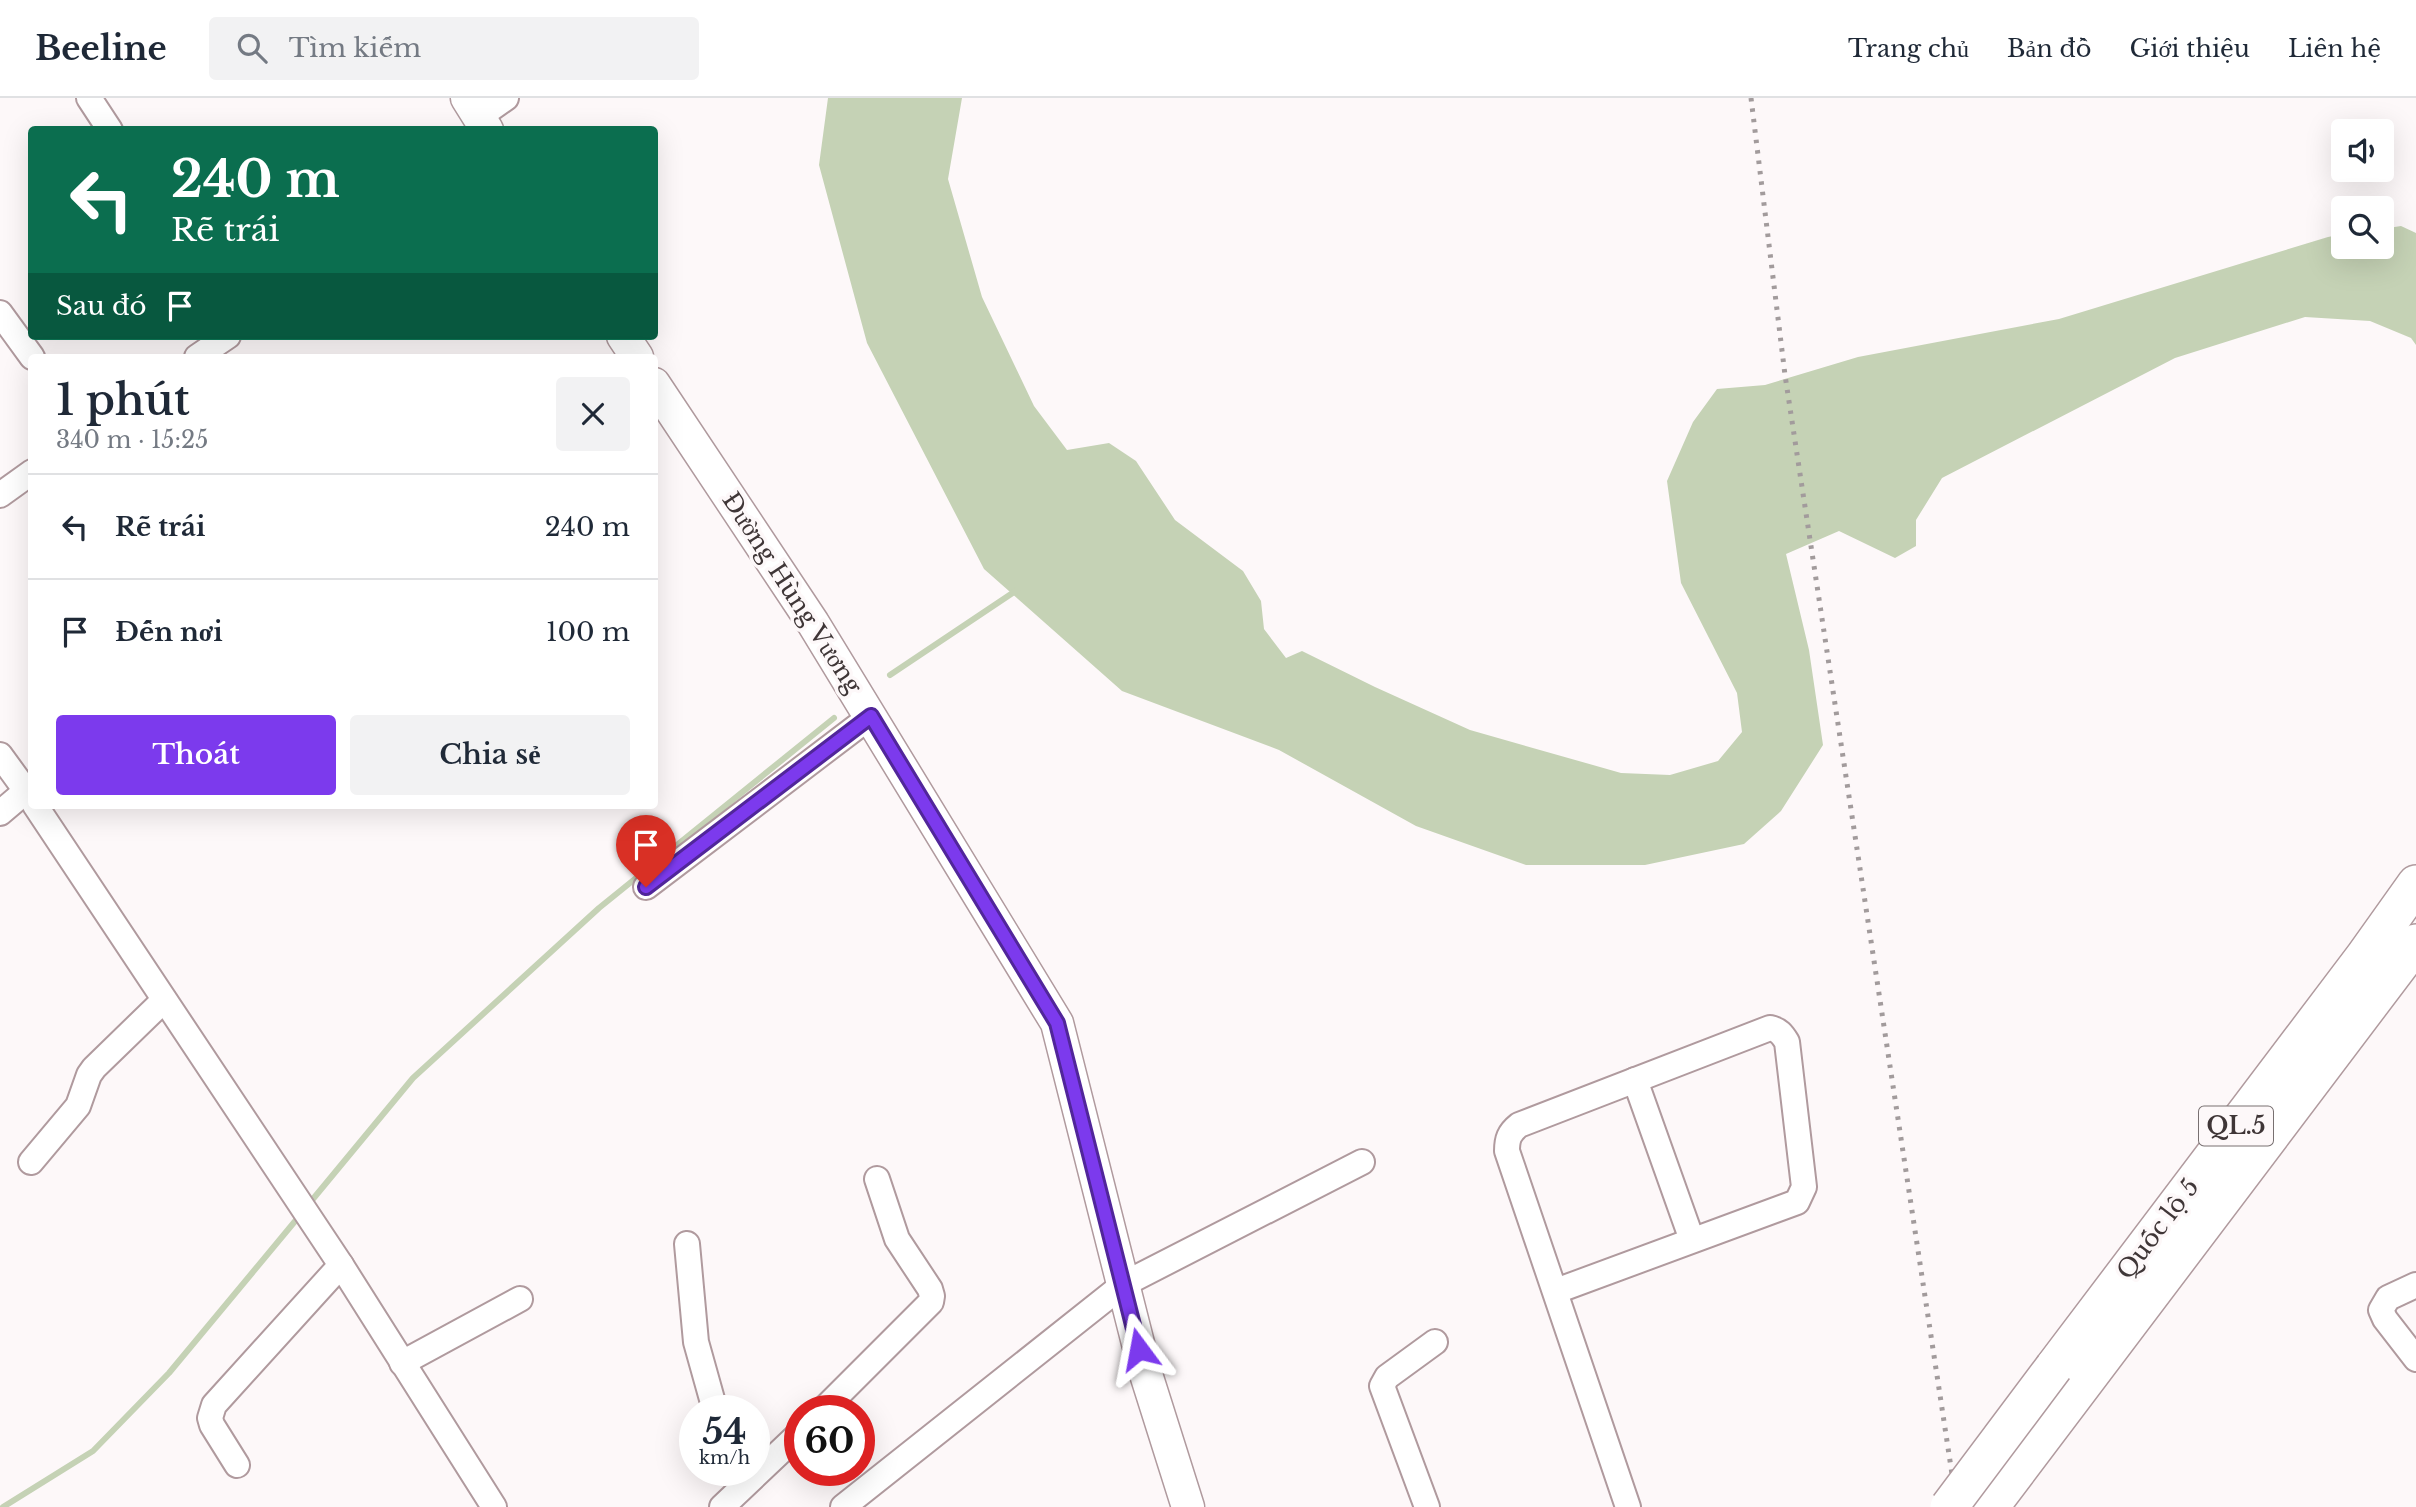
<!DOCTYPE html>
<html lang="vi">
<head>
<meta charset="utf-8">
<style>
	:root { --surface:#fff; --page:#f2f2f3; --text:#1f2937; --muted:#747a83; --line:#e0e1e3; --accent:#7c3aed }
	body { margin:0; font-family:"Libre Baskerville",serif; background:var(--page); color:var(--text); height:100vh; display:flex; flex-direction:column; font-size:26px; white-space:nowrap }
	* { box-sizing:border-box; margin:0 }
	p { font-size:23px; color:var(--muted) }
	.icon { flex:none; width:38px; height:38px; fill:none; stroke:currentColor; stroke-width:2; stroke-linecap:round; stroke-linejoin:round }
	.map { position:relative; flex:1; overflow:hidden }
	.side { position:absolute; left:28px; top:256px; width:630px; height:455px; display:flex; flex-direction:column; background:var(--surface); border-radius:7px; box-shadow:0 7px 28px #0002 }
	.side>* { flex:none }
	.guide { position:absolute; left:28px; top:28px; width:630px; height:214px; border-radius:7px; box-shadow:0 7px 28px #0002; background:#0b6e4f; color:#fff; overflow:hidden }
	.controls { position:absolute; left:2331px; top:21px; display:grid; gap:14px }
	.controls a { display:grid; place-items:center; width:63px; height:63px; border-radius:7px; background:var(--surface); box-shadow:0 7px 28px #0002; font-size:35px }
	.speed { position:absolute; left:679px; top:1297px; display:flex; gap:14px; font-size:35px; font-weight:700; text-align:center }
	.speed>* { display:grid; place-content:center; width:91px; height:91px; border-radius:50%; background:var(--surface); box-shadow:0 7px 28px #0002; line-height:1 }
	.speed small { font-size:18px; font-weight:400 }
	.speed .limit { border:10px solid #d22; background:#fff; color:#111 }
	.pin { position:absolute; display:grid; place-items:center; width:60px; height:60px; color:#fff; margin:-72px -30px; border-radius:50% 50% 50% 0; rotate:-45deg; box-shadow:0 0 7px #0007 }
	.pin .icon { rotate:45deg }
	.me { position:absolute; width:77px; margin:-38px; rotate:347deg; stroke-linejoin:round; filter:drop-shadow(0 0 5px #0008) }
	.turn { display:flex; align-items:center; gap:24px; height:147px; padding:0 28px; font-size:32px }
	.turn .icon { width:91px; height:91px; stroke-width:2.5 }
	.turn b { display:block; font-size:49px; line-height:60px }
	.then { display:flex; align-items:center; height:66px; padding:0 28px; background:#0003; gap:14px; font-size:26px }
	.round { display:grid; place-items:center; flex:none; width:74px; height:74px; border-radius:7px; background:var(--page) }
	.head { display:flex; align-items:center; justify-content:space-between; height:119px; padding:0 28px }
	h1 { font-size:42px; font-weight:600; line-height:52px }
	.button { display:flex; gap:14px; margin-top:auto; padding:14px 28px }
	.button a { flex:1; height:80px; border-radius:7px; background:var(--accent); color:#fff; font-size:28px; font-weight:600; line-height:80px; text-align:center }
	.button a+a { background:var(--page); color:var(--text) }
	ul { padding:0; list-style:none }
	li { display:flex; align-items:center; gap:21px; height:105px; padding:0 28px; border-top:2px solid var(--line) }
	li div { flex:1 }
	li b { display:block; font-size:26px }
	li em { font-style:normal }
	header { display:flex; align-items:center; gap:42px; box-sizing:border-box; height:98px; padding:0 35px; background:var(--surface); border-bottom:2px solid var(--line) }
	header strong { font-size:33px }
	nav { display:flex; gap:38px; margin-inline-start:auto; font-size:24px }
	.search { width:490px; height:63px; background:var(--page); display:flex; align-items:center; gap:18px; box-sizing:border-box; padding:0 24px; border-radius:7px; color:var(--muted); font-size:26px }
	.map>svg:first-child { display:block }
	.water { fill:#c5d2b5 }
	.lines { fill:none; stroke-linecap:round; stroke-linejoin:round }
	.stream { stroke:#c5d2b5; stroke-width:6 }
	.minor-casing { stroke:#b09a9e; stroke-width:28 }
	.major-casing { stroke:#b09a9e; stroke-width:35 }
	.highway-casing { stroke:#b09a9e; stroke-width:40 }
	.minor { stroke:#fff; stroke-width:24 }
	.major { stroke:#fff; stroke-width:32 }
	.highway { stroke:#fff; stroke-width:37 }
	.rail { stroke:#a29b9c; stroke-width:5; stroke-dasharray:3.5 7; stroke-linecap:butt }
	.highway-bridge-casing { stroke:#b09a9e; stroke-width:40; stroke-linecap:butt }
	.highway-bridge { stroke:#fff; stroke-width:37 }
	.route-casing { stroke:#51269a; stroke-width:18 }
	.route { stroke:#7c3aed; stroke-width:12 }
	.labels { text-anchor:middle; stroke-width:7; stroke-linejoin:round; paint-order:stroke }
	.shield { fill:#fdf8f9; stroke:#787071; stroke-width:2 }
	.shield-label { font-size:23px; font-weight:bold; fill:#3f3637 }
	.street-label { font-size:24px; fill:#3f3637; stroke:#fdf8f9 }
</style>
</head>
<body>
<header>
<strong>Beeline</strong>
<div class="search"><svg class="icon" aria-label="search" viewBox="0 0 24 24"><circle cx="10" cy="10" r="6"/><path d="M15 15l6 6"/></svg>Tìm kiếm</div>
<nav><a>Trang chủ</a><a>Bản đồ</a><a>Giới thiệu</a><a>Liên hệ</a></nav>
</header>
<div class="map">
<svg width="2416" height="1409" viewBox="0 0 2416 1409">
	<rect width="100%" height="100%" fill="#fdf8f9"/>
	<!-- water -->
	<polygon class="water" points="828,0 962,0 948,81 982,199 1034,308 1067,352 1109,345 1136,363 1175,422 1243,473 1261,503 1264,531 1286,560 1302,553 1375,589 1470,632 1621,675 1670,677 1718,663 1742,634 1737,595 1681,485 1667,383 1693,324 1717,291 1765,287 1858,259 2059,221 2328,139 2343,136 2343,149 2382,149 2382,131 2401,128 2416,135 2416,247 2411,240 2370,223 2305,219 2175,260 1942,380 1916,422 1916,448 1895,460 1839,433 1786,456 1809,552 1823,647 1781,713 1744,746 1645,767 1526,767 1416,728 1279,652 1122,593 984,471 867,245 819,67"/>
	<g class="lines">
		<!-- stream -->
		<g class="stream">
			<polyline points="890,577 1017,492"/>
			<polyline points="308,1107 413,980 599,810 834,620"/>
			<polyline points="3,1409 93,1353 169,1275 301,1116"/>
		</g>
		<!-- minor casing -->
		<g class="minor-casing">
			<g id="minor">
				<polyline points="89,0 110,32"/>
				<polyline points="479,19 506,0"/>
				<polyline points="0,215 32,259"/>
				<polyline points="197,259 228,238"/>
				<polyline points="0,397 32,374"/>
				<polyline points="0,657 32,701"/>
				<polyline points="35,707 341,1167 494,1409"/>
				<polyline points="0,715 26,693"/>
				<polyline points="646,789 871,618"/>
				<polyline points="1635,982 1692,1142"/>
				<polyline points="31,1064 78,1008 89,977 94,970 164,902"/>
				<polyline points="687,1146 696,1244 715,1312"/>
				<polyline points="2416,1187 2388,1200 2381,1212 2385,1221 2416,1261"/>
				<path d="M1556,1193l241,-89 7,-15 -17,-145c-5,-8 -8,-12 -17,-14l-251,97c-10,8 -12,14 -12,26l121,356"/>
				<polyline points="402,1265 520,1201"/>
				<polyline points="823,1312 931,1204 932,1198 930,1191 897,1141 877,1081"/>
				<polyline points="237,1367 212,1327 210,1320 214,1307 341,1167"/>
				<polyline points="722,1409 800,1335"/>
				<polyline points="843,1409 1124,1186 1362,1064"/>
				<polyline points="1427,1409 1382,1288 1387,1279 1435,1244"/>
			</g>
		</g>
		<!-- major casing -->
		<g class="major-casing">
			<g id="major">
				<polyline points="467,0 487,32"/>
				<polyline points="623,238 637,259"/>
				<polyline points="654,286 813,525 1057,925 1145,1273 1188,1409"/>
			</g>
		</g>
		<!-- highway casing -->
		<g class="highway-casing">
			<g id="highway">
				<polyline points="2054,1269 2364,859 2416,786"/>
				<polyline points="1990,1409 2416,845"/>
			</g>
		</g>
		<!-- minor -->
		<use href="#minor" class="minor"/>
		<!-- major -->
		<use href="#major" class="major"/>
		<!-- highway -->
		<use href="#highway" class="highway"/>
		<!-- rail -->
		<polyline class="rail" points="1751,0 1785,277 1957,1409"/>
		<!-- highway-bridge casing -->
		<g class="highway-bridge-casing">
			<polyline id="highway-bridge" points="1949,1409 2054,1269"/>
		</g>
		<!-- highway-bridge -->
		<use href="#highway-bridge" class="highway-bridge"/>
	</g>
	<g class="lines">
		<!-- route casing -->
		<g class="route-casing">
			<polyline id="route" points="646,789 871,618 1057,925 1139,1251"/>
		</g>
		<!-- route -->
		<use href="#route" class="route"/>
	</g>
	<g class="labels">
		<!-- shield labels -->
		<rect class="shield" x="2199" y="1008.5" width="74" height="39" rx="5"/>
		<g class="shield-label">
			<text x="2236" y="1036">QL.5</text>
		</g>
		<!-- street labels -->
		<g class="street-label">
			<text transform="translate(792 495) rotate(57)" y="8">Đường Hùng Vương</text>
			<text transform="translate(2158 1131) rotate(-53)" y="8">Quốc lộ 5</text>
		</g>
	</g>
</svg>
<div class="controls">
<a><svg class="icon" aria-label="sound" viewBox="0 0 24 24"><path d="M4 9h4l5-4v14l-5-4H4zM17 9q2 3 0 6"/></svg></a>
<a><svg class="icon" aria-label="search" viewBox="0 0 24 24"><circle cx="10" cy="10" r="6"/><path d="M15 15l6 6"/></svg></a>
</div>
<div class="speed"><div>54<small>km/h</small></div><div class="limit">60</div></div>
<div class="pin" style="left:646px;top:789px;background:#d93025"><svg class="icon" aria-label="arrive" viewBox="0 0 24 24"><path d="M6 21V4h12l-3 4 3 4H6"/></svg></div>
<svg class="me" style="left:1139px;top:1251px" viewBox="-20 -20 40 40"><path d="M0-17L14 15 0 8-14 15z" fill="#7c3aed" stroke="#fff" stroke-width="4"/></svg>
<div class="guide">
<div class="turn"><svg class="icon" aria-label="left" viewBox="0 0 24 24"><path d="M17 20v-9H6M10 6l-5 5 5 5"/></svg><div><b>240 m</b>Rẽ trái</div></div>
<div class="then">Sau đó<svg class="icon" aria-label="arrive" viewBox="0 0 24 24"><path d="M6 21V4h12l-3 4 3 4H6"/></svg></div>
</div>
<section class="side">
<div class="head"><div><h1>1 phút</h1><p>340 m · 15:25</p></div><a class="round"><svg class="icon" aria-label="close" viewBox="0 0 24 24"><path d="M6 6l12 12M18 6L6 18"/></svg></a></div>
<ul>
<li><svg class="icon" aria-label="left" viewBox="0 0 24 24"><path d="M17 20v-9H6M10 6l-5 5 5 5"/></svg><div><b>Rẽ trái</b></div><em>240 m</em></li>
<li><svg class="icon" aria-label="arrive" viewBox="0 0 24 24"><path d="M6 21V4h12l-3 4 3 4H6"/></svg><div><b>Đến nơi</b></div><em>100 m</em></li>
</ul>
<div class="button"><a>Thoát</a><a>Chia sẻ</a></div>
</section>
</div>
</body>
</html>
